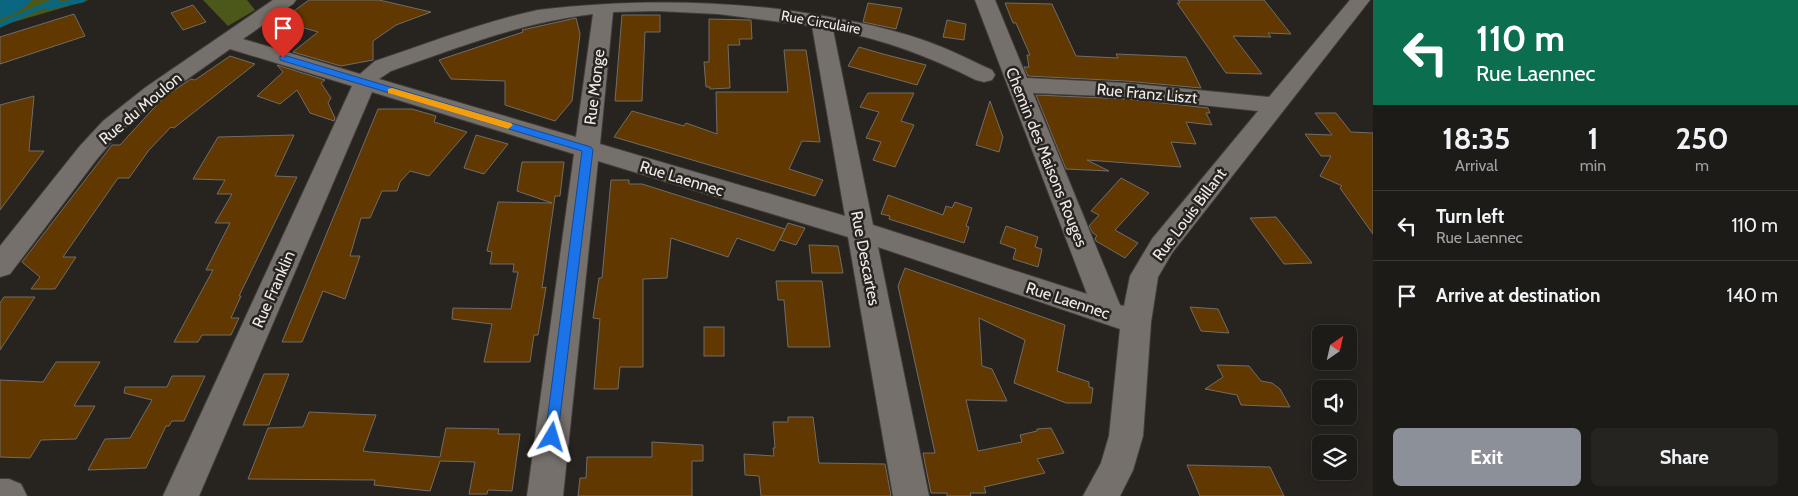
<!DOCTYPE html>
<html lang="en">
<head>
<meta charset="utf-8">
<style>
	:root { --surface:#1d1b18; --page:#252421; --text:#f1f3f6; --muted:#a0a1a2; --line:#3b3937; --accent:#8c9099 }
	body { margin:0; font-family:Cabin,sans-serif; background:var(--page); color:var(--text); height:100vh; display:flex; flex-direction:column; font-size:19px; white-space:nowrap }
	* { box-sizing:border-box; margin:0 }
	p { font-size:16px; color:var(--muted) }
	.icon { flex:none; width:28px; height:28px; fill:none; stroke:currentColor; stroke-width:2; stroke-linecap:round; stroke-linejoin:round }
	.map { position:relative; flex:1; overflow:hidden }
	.panel { display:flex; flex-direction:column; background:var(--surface); width:425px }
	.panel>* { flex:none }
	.top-card { background:#0b6e4f; color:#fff; overflow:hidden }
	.needle { width:32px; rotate:34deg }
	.fabs { position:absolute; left:1312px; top:325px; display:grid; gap:10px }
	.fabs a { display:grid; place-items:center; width:45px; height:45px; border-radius:8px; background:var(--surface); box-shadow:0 2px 12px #0003,0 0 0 1px var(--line); font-size:25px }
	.pin { position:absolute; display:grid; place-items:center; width:42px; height:42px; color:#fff; margin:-51px -21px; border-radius:50% 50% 50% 0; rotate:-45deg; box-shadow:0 0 5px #0007 }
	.pin .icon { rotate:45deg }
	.me { position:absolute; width:55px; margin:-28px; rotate:7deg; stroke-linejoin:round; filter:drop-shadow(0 0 4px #0008) }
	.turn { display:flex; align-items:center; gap:18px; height:105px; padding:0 20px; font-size:22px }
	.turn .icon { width:65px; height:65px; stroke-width:2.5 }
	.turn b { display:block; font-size:35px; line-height:42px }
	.eta { display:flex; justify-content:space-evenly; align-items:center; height:85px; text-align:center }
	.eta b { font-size:30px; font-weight:800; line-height:35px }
	.primary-button { display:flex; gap:10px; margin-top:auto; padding:10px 20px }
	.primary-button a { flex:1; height:58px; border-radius:8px; background:var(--accent); color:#fff; font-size:20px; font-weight:800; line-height:58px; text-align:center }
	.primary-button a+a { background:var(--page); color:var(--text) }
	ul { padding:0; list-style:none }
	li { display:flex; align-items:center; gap:15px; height:70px; padding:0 20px; border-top:1px solid var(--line) }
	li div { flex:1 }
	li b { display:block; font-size:19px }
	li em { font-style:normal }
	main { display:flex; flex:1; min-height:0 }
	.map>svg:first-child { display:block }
	.forest { fill:#4c581a }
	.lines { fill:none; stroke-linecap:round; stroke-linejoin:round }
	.stream { stroke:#0b6780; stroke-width:5 }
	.river { fill:#0b6780; fill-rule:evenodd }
	.building { fill:#603800; stroke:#716c68 }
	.minor-casing { stroke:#413e3b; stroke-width:2 }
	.minor { fill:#75706c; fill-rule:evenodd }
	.route { fill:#1a73e8; stroke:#114b97 }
	.slow { fill:#f59e0b }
	.labels { text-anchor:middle; stroke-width:5; stroke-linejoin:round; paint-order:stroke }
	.far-street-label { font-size:14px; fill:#eeebe9; stroke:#272420 }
	.street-label { font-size:16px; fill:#eeebe9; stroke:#272420 }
</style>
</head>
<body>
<main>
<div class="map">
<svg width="1373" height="496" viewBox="0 0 1373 496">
	<rect width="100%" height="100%" fill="#272420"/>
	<!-- forest -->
	<g class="forest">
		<polygon points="0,0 89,0 0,26"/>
		<polygon points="203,0 247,0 255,10 228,26"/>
	</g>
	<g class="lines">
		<!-- stream -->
		<g class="stream">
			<polyline points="48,7 83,0"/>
			<polyline points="0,25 57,0"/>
		</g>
		<!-- river -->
		<path class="river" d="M0,0h32c-8,10 -20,16 -32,19z"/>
	</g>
	<!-- building -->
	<g class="building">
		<polygon points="309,0 379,0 431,12 396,25 373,41 373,60 341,66 293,52 318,32 280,21"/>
		<polygon points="1178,0 1264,0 1291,34 1268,33 1271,37 1233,36 1262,74 1226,73 1177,3 1180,3"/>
		<polygon points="868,3 902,8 896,29 863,22"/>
		<polygon points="1005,3 1052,4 1076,56 1118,58 1116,54 1186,57 1201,88 1126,81 1028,76 1024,67 1029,67 1027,55 1030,55 1016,23 1013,23"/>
		<polygon points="193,5 206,22 183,30 171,13"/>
		<polygon points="74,14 85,36 0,64 0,37"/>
		<polygon points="622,15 660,15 660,32 645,32 642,101 615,101"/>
		<polygon points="576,18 580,34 572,101 555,121 505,105 505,81 451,79 439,60 523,32 522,30"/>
		<polygon points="709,19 751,20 752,39 739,39 740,45 728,45 730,88 710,89 710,87 706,87 704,62 709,62"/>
		<polygon points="947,20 966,24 964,40 943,37"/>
		<polygon points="859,47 883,54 926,65 917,85 848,66"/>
		<polygon points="784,50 806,50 820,142 802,141 789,169 823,180 815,196 614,137 632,111 684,126 686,123 717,134 716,92 788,92"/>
		<polygon points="230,56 255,64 174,128 171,127 149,150 129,178 118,178 63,257 76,257 55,289 31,289 40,277 22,262 112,145 120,145 163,98 191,79 195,80"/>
		<polygon points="277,65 325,80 321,83 331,98 328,103 335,118 334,121 310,113 297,90 280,104 257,96 283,72"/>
		<polygon points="868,93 914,93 901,121 914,125 895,167 873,160 881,142 866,138 879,112 860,107"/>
		<polygon points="1036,95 1126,99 1208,108 1210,113 1206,113 1212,125 1186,122 1196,144 1171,142 1181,167 1087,160 1109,171 1066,169"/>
		<polygon points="34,96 29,151 44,151 0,210 0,105"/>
		<polygon points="990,101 1003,137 999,152 976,145"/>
		<polygon points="378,109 412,109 436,116 434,122 467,132 429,176 410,171 400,182 397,191 382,191 370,218 361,218 350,256 360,256 345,299 323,291 302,342 282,342"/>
		<polygon points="1315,113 1336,113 1351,132 1373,133 1373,234 1340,188 1342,186 1320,176 1331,156 1321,156 1305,134 1332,135"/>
		<polygon points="294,135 275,176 297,177 239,296 241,296 231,318 239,318 231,335 202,335 198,342 174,342 213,270 206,270 230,223 215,223 232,194 217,194 225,180 193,179 218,137"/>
		<polygon points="476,135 508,144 484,174 464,168"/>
		<polygon points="522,162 564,162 560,196 555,196 542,288 546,287 538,335 534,335 530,362 484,362 492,324 452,319 453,308 511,309 518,272 513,272 514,264 490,264 492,252 487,251 498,202 552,203 517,191"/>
		<polygon points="1121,178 1149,193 1115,230 1138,243 1125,258 1096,241 1095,238 1097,236 1093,233 1089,226 1099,215 1091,211"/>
		<polygon points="611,180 629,180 629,184 642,184 785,229 774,251 737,238 728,257 671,238 667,278 643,279 643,367 620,367 618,389 594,389 600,319 593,318 599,278 602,278"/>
		<polygon points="888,195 943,215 946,206 952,208 955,202 972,208 966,226 969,227 964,243 889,219 890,216 881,214"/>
		<polygon points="1276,217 1312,263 1284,264 1250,218"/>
		<polygon points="788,223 805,228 796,245 780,240"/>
		<polygon points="1006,226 1038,237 1035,247 1042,249 1038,267 1013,259 1016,249 1000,243"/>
		<polygon points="809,245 838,246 843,273 812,273"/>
		<polygon points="905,268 1065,325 1057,371 1089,382 1089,387 1093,388 1091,403 1066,403 1014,383 1025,340 979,318 982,366 992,369 1007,401 966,400 978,451 1022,442 1020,435 1037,431 1037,429 1051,428 1064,453 1037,459 1045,473 984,487 986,493 970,493 971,496 947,496 947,493 931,493 923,453 935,453 898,286"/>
		<polygon points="776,281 822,281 830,347 788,347 784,300 778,300"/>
		<polygon points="4,297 35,297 0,350 0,303"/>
		<polygon points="1190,307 1218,309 1229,333 1201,331"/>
		<rect x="704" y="327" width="20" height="29"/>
		<polygon points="56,362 100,362 74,406 95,406 76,439 41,440 30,458 0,457 0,380 43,382"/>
		<polygon points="1217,365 1249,366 1261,381 1272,383 1280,389 1290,407 1241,405 1237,395 1205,389 1223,377"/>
		<polygon points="264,374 289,374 269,425 243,425"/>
		<polygon points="172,376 205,376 184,421 172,421 169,426 166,426 146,468 88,470 105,439 130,438 152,400 124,393 125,387 167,387"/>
		<polygon points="309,412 376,415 363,451 370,452 440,457 446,428 499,429 498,434 520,434 512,491 488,490 487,494 469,494 475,462 440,461 430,491 374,485 375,480 248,479 268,428 303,427"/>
		<polygon points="788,417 813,417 819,463 885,464 891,496 761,496 759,476 745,475 744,454 774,456 773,448 775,448 773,422 788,422"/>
		<polygon points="652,442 703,445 703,461 692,461 692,496 578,496 580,478 586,478 587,457 652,457"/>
		<polygon points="1187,465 1270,467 1284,496 1200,496"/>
	</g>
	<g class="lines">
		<!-- minor casing -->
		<g class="minor-casing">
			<g id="minor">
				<path d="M273,0h23l-3,4 -50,35 117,35 15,-13c54,-18 107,-39 163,-51 81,-10 166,-10 248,0 47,7 95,15 140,31 23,8 44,19 66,29l3,5 -3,5 -8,2 -8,-2c-46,-23 -92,-41 -143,-50l40,195 214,69 -112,-294h20l32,78 99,5 143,14 81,-97h20l-198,253 -14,24 -7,45 -8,114 -10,34 -13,26h-37l18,-33 8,-27 11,-107 -242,-82 51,249h-36l-45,-259 -250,-76 -35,335h-36l47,-342 -202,-62 -173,404h-36l189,-410 -122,-37 -68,48 -43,36 -22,26 -87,115 -10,3v-31l79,-99 24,-26 43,-34zM658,11l60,3 94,12 33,190 -245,-72 13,-132zM593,14l-17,123 -197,-58 12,-8c69,-24 128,-48 202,-57zM1033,93l93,4 132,14 -106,128 -22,37 -6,30 -4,-1z"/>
				<polygon points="0,479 9,479 21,484 27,496 0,496"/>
			</g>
		</g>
		<!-- minor -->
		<use href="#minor" class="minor"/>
	</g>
	<!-- route -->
	<polygon class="route" points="280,56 287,56 591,147 593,150 557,441 552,443 547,441 545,437 582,151 280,60"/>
	<!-- slow -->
	<polygon class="slow" points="392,88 511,123 513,125 508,129 388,93 388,89"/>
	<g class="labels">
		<!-- far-street labels -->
		<g class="far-street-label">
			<text transform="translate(821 22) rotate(10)" y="5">Rue Circulaire</text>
		</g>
		<!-- street labels -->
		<g class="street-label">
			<text transform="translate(594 87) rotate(-83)" y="6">Rue Monge</text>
			<text transform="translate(1147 93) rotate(5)" y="6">Rue Franz Liszt</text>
			<text transform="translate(140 108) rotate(-40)" y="6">Rue du Moulon</text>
			<text transform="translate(1047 157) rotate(68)" y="6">Chemin des Maisons Rouges</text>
			<text transform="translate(682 178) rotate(17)" y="6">Rue Laennec</text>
			<text transform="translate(1189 214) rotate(-53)" y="6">Rue Louis Billant</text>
			<text transform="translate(866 258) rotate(79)" y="6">Rue Descartes</text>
			<text transform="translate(273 289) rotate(-66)" y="6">Rue Franklin</text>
			<text transform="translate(1068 300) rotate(18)" y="6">Rue Laennec</text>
		</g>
	</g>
</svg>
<div class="fabs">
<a><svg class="needle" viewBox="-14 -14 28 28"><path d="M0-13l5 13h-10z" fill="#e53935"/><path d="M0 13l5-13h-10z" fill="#a0a1a2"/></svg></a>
<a><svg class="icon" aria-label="sound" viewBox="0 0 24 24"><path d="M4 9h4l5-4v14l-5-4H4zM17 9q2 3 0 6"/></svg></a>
<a><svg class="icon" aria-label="layers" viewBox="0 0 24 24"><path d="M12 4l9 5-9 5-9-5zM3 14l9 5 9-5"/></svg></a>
</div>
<div class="pin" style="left:283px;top:58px;background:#d93025"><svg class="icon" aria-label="arrive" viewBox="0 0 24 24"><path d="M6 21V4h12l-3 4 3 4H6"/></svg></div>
<svg class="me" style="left:552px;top:437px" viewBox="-20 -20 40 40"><path d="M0-17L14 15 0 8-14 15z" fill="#1a73e8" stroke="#fff" stroke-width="4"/></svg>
</div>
<section class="panel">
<div class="top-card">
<div class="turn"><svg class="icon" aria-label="left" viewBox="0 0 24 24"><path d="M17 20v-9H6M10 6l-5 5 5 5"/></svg><div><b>110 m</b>Rue Laennec</div></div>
</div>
<div class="eta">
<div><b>18:35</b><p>Arrival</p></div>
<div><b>1</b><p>min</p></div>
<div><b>250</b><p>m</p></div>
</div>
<ul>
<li><svg class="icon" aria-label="left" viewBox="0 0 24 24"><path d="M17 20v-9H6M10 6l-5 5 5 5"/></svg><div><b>Turn left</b><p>Rue Laennec</p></div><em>110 m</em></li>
<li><svg class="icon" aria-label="arrive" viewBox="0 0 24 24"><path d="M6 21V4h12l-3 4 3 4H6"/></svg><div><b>Arrive at destination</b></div><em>140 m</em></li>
</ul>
<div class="primary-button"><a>Exit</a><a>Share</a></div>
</section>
</main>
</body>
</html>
